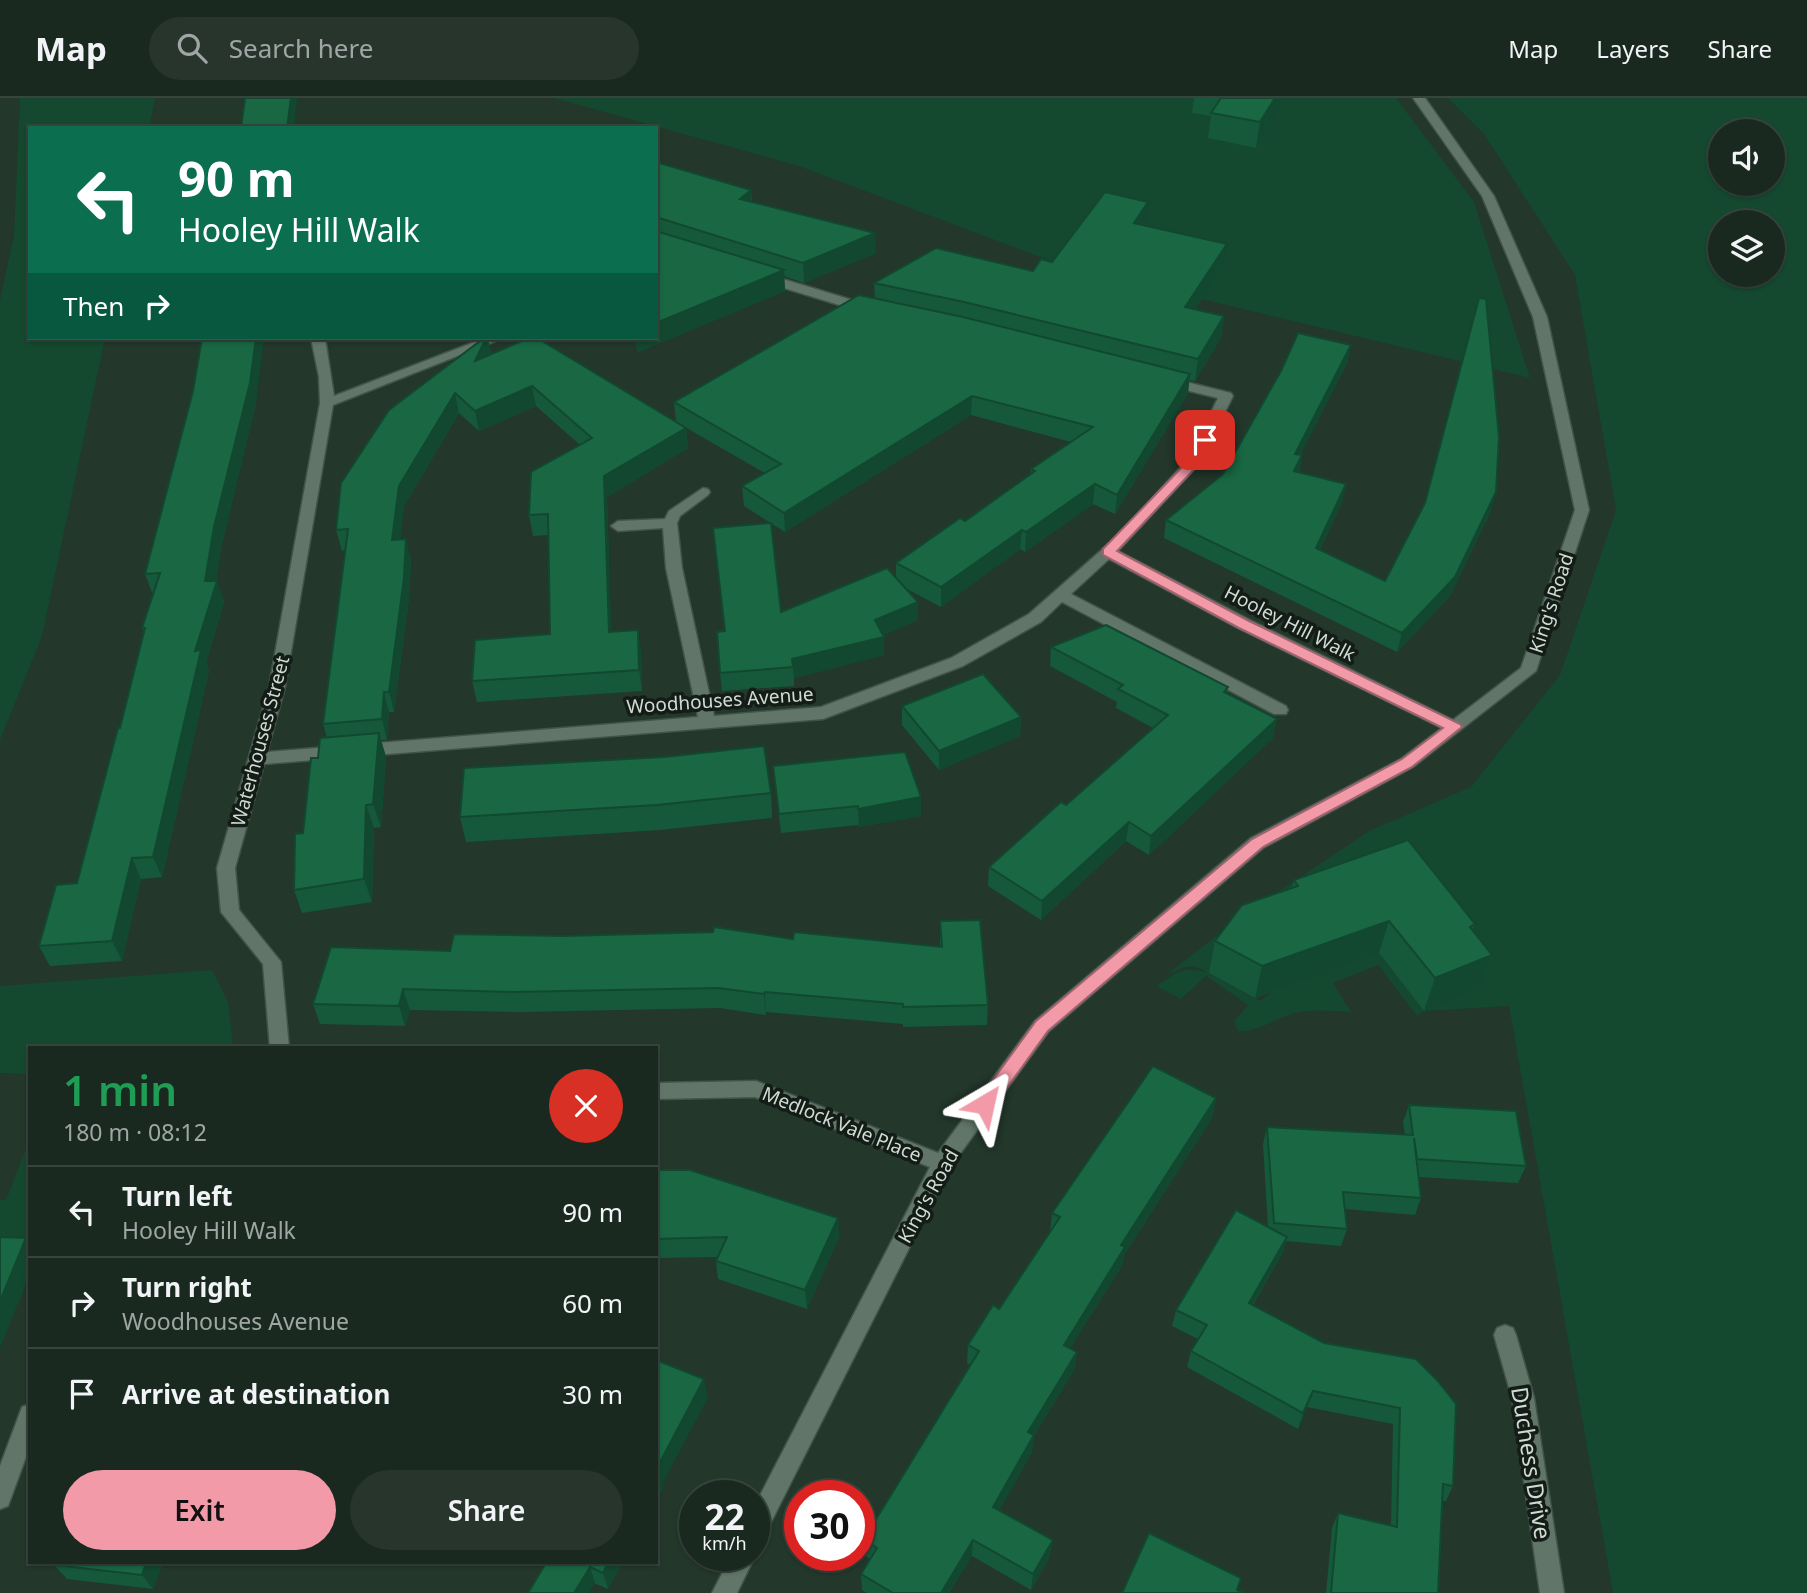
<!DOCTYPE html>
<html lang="en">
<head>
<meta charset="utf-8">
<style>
	:root { --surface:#1a2920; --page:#27352d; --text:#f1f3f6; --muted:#9fa6a5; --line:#38453e; --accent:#f39aa9 }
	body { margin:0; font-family:"Noto Sans",sans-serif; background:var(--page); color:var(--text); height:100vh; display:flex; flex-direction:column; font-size:26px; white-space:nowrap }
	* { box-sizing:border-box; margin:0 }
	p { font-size:23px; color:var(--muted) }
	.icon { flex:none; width:38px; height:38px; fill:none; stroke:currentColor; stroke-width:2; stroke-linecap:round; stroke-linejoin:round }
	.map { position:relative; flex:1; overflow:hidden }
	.drawer { position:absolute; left:28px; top:948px; width:630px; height:518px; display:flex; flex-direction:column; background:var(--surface); border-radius:0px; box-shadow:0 2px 5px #0004,0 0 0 2px var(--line) }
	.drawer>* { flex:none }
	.top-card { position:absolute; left:28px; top:28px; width:630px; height:214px; border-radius:0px; box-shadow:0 2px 5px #0004,0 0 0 2px var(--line); background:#0b6e4f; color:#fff; overflow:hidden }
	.buttons { position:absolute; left:1708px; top:21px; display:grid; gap:14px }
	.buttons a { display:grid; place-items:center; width:77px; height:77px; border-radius:50%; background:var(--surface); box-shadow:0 2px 5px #0004,0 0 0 2px var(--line); font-size:35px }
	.speed { position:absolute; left:679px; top:1382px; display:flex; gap:14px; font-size:35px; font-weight:700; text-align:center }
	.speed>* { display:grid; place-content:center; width:91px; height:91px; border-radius:50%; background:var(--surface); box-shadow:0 2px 5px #0004,0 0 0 2px var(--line); line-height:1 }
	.speed small { font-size:18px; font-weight:400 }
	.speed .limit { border:10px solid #d22; background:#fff; color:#111 }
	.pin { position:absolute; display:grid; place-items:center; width:60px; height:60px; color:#fff; margin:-30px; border-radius:14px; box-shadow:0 4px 10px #0006 }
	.me { position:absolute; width:77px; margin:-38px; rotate:36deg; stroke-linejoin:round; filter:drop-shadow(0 0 5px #0008) }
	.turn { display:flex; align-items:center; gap:24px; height:147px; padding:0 35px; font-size:32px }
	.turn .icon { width:91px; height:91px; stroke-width:2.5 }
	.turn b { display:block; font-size:49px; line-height:60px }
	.then { display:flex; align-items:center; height:66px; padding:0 35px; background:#0003; gap:14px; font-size:26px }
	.round { display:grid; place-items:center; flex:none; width:74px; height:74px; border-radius:37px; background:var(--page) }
	.headline { display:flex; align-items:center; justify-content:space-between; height:119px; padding:0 35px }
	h1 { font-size:42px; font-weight:600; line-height:52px; color:#1e9e55 }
	.button { display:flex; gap:14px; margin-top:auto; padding:14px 35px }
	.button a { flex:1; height:80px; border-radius:42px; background:var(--accent); color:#111; font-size:28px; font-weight:600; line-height:80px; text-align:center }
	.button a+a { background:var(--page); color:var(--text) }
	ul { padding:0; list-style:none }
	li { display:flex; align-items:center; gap:21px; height:91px; padding:0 35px; border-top:2px solid var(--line) }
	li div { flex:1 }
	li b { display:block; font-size:26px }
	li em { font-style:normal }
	header { display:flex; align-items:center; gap:42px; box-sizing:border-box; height:98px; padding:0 35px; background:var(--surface); border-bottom:2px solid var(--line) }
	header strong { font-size:33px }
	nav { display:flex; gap:38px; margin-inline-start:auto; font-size:24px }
	.search { width:490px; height:63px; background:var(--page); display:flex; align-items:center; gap:18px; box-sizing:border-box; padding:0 24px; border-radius:38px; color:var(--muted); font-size:26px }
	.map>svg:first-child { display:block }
	.green { fill:#14482f; fill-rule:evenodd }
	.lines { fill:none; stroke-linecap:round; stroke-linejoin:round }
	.minor-casing { stroke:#425349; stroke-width:3 }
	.minor { fill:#617669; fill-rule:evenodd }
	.wall { fill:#16593a }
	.shaded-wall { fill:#12482f }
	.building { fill:#196743; stroke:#12482f; stroke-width:2 }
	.route { fill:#f39aa9; stroke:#9e646e; stroke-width:2 }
	.labels { text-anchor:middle; stroke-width:7; stroke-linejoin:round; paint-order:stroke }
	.street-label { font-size:19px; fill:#cfdbd3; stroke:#131c16 }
	.near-street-label { font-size:23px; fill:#cfdbd3; stroke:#131c16 }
</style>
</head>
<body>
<header>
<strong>Map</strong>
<div class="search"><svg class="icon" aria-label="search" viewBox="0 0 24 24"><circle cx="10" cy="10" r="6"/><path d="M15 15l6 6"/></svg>Search here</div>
<nav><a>Map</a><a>Layers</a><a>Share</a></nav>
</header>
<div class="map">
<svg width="1807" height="1495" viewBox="0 0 1807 1495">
	<rect width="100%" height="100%" fill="#23372b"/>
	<!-- green -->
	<g class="green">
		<polygon points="20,0 155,0 149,30 30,30 30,240 105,240 42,538 0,642 0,202 14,137"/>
		<polygon points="554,0 1396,0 1474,104 1530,280 1064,168 799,68"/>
		<path d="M1448,0h359v1495h-194l-104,-587 -85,5 -7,5 -39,-51 -45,18 18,29c-19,-1 -38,-3 -56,1 -21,5 -35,19 -57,18l-4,-10 14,-16 -42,-29 -25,23 -25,-13c20,-13 26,-20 50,-14 -14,-11 -26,-3 -41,4l74,-58 132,-88 100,-43 89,-112 56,-165 -41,-235 -91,-141zM1720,33h53v53h-53zM1720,124h53v53h-53zM1401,773l18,23 -7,3 35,45 5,-1 11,15 -5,4 22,28 -56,23 -50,-64 -50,17 4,8 -25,9 -6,-9 -37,29 -51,-28 24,-33 57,-21 -4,-6 27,-9 6,3 28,-9 -3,-6 11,-4 3,5 25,-8 -5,-7z"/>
		<polygon points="212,872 228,904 233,950 30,950 30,976 0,975 0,888"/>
		<polygon points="30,1041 30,1148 0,1148 0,1102 6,1102"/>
	</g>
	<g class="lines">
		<!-- minor casing -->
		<g class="minor-casing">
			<g id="minor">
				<polygon points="1413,0 1425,0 1494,98 1547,219 1589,412 1536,573 1413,669 1263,750 1049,933 949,1071 762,1442 754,1445 754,1409 930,1069 755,999 656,1001 656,985 756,983 938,1055 1035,923 1251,740 1401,661 1442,630 1238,530 1109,461 1071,496 1286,608 1288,612 1286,616 1274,616 1062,504 1041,524 963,568 823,621 264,666 235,770 239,812 281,864 289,950 270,950 263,866 221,814 217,770 269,589 320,305 319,279 311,240 325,240 334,298 485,240 503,240 333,307 285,589 267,654 698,619 666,470 663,430 618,433 611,428 618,423 665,421 669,413 703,390 708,391 710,394 708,397 680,418 677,425 682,470 714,618 821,609 951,560 1029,516 1122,434 1188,361 1218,300 1161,286 1159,283 1166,279 1231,295 1233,298 1199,366 1118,453 1250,522 1453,622 1521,570 1575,412 1533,219 1482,98"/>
				<polygon points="763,175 872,208 874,211 867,215 862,214 758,182 758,176"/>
				<polygon points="1505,1227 1513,1230 1516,1237 1534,1300 1564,1495 1540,1495 1512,1300 1494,1237 1497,1230"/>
				<polygon points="30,1306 30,1348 8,1408 0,1411 0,1368 22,1309"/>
				<polygon points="754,1457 755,1458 737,1495 712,1495 731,1458"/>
			</g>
		</g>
		<!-- minor -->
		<use href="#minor" class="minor"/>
	</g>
	<!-- wall -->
	<g class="wall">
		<polygon points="1194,0 1286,0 1256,50 1208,40 1211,18 1192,15"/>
		<polygon points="656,64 751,92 752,104 876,155 804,185 784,178 785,193 638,254 635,240 656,240"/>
		<polygon points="1146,125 1145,127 1224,168 1195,211 1224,218 1221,240 1195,283 1189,282 1188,295 1115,416 1093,406 1025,454 1020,451 941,509 905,490 918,504 918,522 883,537 884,557 794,580 794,588 722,593 720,575 724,533 781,514 896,480 896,465 965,423 1031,376 1031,371 1071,344 971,317 785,434 744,408 742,388 765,375 676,324 674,304 875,200 874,185 1033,173 1052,164"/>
		<polygon points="484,240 488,240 491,256 686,330 688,350 607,399 611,533 641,552 642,593 477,604 472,583 550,536 548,437 533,438 529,417 580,347 536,308 479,333 459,315 404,408 400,442 411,461 409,500 394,614 389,614 387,642 381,642 386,659 381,729 374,730 372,804 302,815 294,792 303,735 318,660 327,640 323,626 345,452 342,453 336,432"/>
		<polygon points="1351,247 1347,265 1300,357 1302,357 1299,374 1346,386 1342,404 1320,452 1385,483 1491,413 1450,498 1397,554 1164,440 1166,422 1223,376"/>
		<polygon points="193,293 256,305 221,450 216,483 224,504 206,564 209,573 162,779 141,781 122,863 50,868 39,848 77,785 120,630 144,534 142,530 153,497 145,476"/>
		<polygon points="1051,549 1228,589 1227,595 1273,640 1149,757 1126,743 1041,822 988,788 989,769 1066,707 1153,630 1116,610 1117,604 1050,568"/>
		<polygon points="902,608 1021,619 1020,638 939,672 902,627"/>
		<polygon points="773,668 921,699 921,718 859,729 858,727 781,735"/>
		<polygon points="771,695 772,720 660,732 466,744 460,719"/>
		<polygon points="1294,782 1475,826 1472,832 1492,857 1480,890 1424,913 1379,855 1255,900 1209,875 1215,843 1292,790"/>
		<polygon points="940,823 988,907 987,927 903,929 903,926 766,914 766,917 720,910 519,914 410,912 405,928 320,926 313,906 450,853 563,838 793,841 940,849"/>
		<polygon points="1216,1000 1212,1020 1124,1157 1122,1168 1070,1250 1077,1254 1074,1272 1034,1338 1032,1354 999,1413 1050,1458 1031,1492 972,1458 949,1495 867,1495 862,1492 861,1476 870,1461 864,1457 864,1441 970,1267 967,1265 968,1247 999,1211 1050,1134 1052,1115"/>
		<polygon points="1409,1007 1526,1068 1518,1085 1419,1079 1421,1100 1415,1117 1345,1111 1347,1131 1341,1148 1286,1143 1282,1156 1253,1207 1324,1245 1416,1261 1453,1388 1446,1403 1443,1403 1438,1495 1326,1495 1332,1430 1338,1415 1391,1427 1393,1326 1307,1309 1298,1331 1187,1269 1191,1253 1198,1241 1172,1228 1176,1212 1268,1129 1263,1046 1267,1029 1405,1037 1403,1024"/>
		<polygon points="656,1072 838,1120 839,1139 807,1211 718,1181 716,1163 717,1159 656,1160"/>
		<polygon points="55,1465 163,1465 153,1491 67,1481 54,1467"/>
		<polygon points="546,1465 622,1465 608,1491"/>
	</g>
	<!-- shaded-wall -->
	<g class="shaded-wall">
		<polygon points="291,0 297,0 294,30 287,30"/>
		<polygon points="1275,0 1286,0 1256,50 1260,24"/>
		<polygon points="751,92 752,112 740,101"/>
		<polygon points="1148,104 1146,125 1131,146 1134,125"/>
		<polygon points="875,135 876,155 804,185 803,165"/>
		<polygon points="1227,146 1224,168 1183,230 1185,209"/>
		<polygon points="784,172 785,193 638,254 636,240 656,240 656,225"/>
		<polygon points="1224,218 1221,240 1195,283 1198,261"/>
		<polygon points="256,240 264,240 256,305 221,450 215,488 217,483 224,504 206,564 209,573 162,779 153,759 195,553 214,429"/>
		<polygon points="486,240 488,240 491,257 475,263"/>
		<polygon points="1351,247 1347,265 1292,374 1295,356"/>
		<polygon points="1190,276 1188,295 1115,416 1117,397"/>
		<polygon points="532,288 536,308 479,333 475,313"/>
		<polygon points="455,295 459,315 404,408 398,463 392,442 399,388"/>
		<polygon points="972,298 971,317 785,434 784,415"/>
		<polygon points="686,330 688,350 607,399 612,554 609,534 604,378"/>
		<polygon points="1302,357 1298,376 1294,373"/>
		<polygon points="1095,386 1093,406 1025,454 1026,434"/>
		<polygon points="1346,386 1342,404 1312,469 1316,450"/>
		<polygon points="1496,394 1491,413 1450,498 1397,554 1402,535"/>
		<polygon points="1022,432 1020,451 941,509 941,489"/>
		<polygon points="406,441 411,461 409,500 394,614 389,594"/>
		<polygon points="918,504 918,522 875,541 875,522"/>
		<polygon points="638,532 641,552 642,593 639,572"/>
		<polygon points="884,539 884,557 794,580 792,561"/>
		<polygon points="384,594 389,614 387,642 382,621"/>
		<polygon points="1021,619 1020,638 939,672 939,653"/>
		<polygon points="1277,621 1273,640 1149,757 1151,738"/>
		<polygon points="379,635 386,659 381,729 373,706"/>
		<polygon points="921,699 921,718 859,729 858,711"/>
		<polygon points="366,707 374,730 372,804 364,781"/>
		<polygon points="1129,724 1126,743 1041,822 1042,803"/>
		<polygon points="132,760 141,781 122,863 112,843"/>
		<polygon points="1389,823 1379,855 1255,900 1262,868"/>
		<polygon points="1492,857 1480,890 1424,913 1435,880"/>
		<polygon points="403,891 410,912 405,928 399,908"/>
		<polygon points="765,894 766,914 766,917 764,896"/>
		<polygon points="1216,1000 1212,1020 1124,1157 1122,1168 1061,1265 1064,1247 1121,1147"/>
		<polygon points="838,1120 839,1139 807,1211 805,1192"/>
		<polygon points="1287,1139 1282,1156 1244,1221 1249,1205"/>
		<polygon points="26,1140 30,1146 30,1176 0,1250 0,1203"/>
		<polygon points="1077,1254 1074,1272 1034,1338 1032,1354 992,1426 993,1409 1028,1334"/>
		<polygon points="704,1281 708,1300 663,1384 664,1389 656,1403 656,1379 657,1370"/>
		<polygon points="1313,1293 1307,1309 1298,1331 1303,1315"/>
		<polygon points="973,1442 972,1458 949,1495 941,1495"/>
		<polygon points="1053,1442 1050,1458 1031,1492 1033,1476"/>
		<polygon points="146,1465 163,1465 153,1491 142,1477"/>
		<polygon points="608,1465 622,1465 608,1491 603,1475"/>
		<polygon points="590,1469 595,1485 589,1495 574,1495"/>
	</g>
	<!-- building -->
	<g class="building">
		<polygon points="245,0 291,0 287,30 293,30 241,30"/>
		<polygon points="1221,0 1275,0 1260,24 1211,15"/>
		<polygon points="656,64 751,92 740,101 875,135 803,165 656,119"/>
		<polygon points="1105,94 1148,104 1134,125 1227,146 1185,209 1224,218 1198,261 964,204 874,185 936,150 1033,173 1041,161 1052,164"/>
		<polygon points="656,133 784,172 656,225"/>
		<polygon points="859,197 963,219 1190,276 1117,397 1095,386 1026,434 1022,432 941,489 896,465 960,420 965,423 1035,373 1031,371 1093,329 972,298 784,415 742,388 781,366 674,304"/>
		<polygon points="1479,200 1486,201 1499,339 1496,394 1455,479 1402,535 1166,422 1223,376 1281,273 1298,235 1351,247 1295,356 1302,357 1294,373 1346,386 1316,450 1385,483 1425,405"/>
		<polygon points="202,240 256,240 250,285 214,429 205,483 217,483 195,553 201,552 153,759 132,760 112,843 39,848 56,787 77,785 118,630 120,630 145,530 142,530 160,475 145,476 193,293"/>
		<polygon points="484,240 486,240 475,263 529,240 537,240 686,330 604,378 609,534 638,532 639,572 472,583 475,542 550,536 548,416 529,417 531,374 592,340 532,288 475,313 455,295 399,388 392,442 406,441 404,480 389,594 384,594 382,621 323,626 348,431 336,432 341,385 389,312"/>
		<polygon points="771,425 781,514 887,470 918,504 875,522 884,539 792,561 793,569 720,575 717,534 725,533 713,430"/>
		<polygon points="1106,527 1228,589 1224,594 1277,621 1151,738 1129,724 1042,803 989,769 1061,704 1066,707 1168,617 1118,591 1123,587 1051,549"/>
		<polygon points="983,576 1021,619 939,653 902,608"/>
		<polygon points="379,635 373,706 366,707 364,781 294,792 295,736 303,735 311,660 318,660 320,640"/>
		<polygon points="764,648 771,695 657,707 460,719 464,670 664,659"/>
		<polygon points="905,654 921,699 858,711 858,708 779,716 773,668"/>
		<polygon points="1408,742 1475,826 1470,829 1492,857 1435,880 1389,823 1262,868 1215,843 1242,807 1298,788 1294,782"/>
		<polygon points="980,822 988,907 903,909 903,906 765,894 764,896 718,890 514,894 403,891 399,908 313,906 331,849 450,853 454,836 563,838 713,834 714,829 793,841 794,834 942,849 940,823"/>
		<polygon points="1153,968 1216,1000 1121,1147 1125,1149 1064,1247 1077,1254 1028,1334 1034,1337 993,1409 1053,1442 1033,1476 973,1442 941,1495 893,1495 861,1476 877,1450 864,1441 979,1253 968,1247 993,1207 999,1211 1060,1119 1052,1115"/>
		<polygon points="1409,1007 1516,1013 1526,1068 1417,1061 1414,1040 1421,1100 1343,1094 1347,1131 1274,1125 1267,1029 1413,1037"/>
		<polygon points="656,1072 690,1072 838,1120 805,1192 716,1163 727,1139 656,1141"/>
		<polygon points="1236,1112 1287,1139 1249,1205 1324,1245 1416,1261 1437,1282 1456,1306 1453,1388 1443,1386 1438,1495 1331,1495 1338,1415 1397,1429 1400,1310 1313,1293 1303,1315 1191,1253 1207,1227 1176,1212"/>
		<polygon points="0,1139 26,1140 0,1203"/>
		<polygon points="656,1262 704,1281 657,1370 660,1371 656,1379"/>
		<polygon points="1149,1435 1241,1480 1237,1492 1245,1495 1122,1495"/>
		<polygon points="55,1465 146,1465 142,1477 54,1467"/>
		<polygon points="546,1465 608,1465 603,1475 590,1469 574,1495 528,1495"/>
	</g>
	<!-- route -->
	<polygon class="route" points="1205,338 1211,342 1199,366 1117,453 1249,523 1460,626 1462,629 1412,669 1263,749 1048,933 991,1012 985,1014 979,1012 976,1006 979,1001 1036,923 1252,741 1402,661 1443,630 1239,530 1103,457 1103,451 1189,362 1198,342"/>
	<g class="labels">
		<!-- street labels -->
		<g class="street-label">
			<text transform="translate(1551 505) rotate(-72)" y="7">King's Road</text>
			<text transform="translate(1290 525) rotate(27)" y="7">Hooley Hill Walk</text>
			<text transform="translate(720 602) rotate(-4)" y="7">Woodhouses Avenue</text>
			<text transform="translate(260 643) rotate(-75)" y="7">Waterhouses Street</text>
			<text transform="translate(842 1026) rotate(22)" y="7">Medlock Vale Place</text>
			<text transform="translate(928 1098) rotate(-61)" y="7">King's Road</text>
		</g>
		<!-- near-street labels -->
		<g class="near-street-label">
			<text transform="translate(1531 1365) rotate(81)" y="8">Duchess Drive</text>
		</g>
	</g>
</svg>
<div class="buttons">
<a><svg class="icon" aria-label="sound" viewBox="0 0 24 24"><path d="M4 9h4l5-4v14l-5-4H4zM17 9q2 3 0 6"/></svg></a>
<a><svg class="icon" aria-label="layers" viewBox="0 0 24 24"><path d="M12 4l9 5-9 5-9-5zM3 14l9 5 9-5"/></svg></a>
</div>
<div class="speed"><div>22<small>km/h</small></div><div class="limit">30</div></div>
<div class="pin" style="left:1205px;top:342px;background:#d93025"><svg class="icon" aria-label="arrive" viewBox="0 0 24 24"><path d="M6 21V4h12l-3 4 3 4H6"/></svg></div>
<svg class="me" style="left:985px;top:1006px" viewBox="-20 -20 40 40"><path d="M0-17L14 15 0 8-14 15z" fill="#f39aa9" stroke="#fff" stroke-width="4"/></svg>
<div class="top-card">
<div class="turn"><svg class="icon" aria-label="left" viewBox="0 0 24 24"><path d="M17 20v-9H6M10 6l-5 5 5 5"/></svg><div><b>90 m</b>Hooley Hill Walk</div></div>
<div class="then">Then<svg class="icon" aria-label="right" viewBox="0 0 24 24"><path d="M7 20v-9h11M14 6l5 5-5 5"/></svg></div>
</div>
<section class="drawer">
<div class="headline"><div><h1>1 min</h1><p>180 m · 08:12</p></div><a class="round" style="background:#d93025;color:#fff"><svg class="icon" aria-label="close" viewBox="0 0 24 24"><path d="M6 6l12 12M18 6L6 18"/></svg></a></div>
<ul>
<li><svg class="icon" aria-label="left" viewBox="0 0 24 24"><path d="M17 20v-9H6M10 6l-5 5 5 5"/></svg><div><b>Turn left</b><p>Hooley Hill Walk</p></div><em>90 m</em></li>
<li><svg class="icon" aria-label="right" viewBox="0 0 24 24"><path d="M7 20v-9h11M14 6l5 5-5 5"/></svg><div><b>Turn right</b><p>Woodhouses Avenue</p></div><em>60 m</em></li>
<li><svg class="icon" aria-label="arrive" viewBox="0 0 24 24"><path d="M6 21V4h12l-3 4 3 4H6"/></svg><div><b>Arrive at destination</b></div><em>30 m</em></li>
</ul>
<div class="button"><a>Exit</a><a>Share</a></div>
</section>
</div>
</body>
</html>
